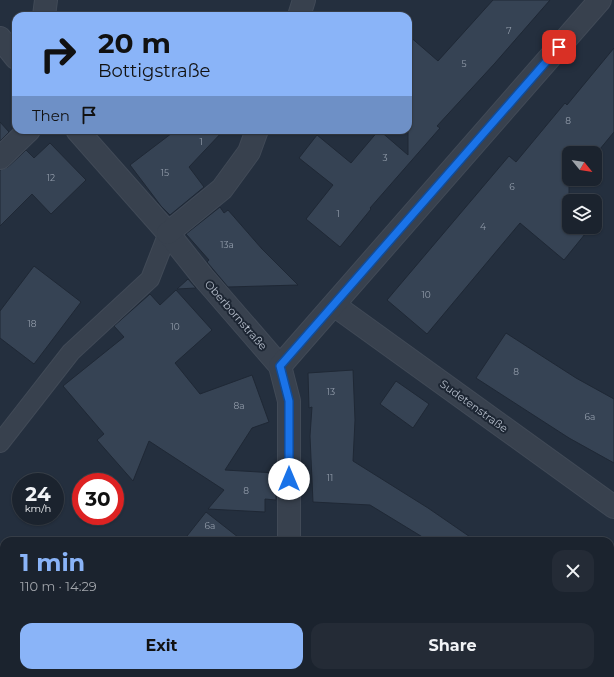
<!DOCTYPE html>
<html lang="en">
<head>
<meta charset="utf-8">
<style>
	:root { --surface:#1b232e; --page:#242b36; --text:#f1f3f6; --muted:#a0a4aa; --line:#39404a; --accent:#8ab4f8 }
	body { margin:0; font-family:Montserrat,sans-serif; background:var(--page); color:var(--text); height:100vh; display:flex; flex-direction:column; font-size:15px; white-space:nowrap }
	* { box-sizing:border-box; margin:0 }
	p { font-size:13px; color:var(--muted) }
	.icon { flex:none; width:22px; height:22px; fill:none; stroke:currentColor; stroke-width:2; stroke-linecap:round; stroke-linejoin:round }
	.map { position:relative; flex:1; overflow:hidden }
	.drawer { position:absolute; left:0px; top:537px; width:614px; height:140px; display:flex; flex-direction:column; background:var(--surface); border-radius:12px 12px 0 0; box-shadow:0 1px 3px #0004,0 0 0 1px var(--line) }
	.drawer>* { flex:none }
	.guide { position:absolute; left:12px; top:12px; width:400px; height:122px; border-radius:12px; box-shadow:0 1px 3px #0004,0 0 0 1px var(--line); background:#8ab4f8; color:#111; overflow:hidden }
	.needle { width:26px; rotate:120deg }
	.controls { position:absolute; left:562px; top:146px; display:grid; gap:8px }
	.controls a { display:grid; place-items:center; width:40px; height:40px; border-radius:8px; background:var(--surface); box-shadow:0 1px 3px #0004,0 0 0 1px var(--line); font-size:20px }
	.speed { position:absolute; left:12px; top:473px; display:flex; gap:8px; font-size:20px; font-weight:700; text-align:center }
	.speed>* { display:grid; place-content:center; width:52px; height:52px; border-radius:50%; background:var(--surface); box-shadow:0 1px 3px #0004,0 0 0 1px var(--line); line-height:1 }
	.speed small { font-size:10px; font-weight:400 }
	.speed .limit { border:6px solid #d22; background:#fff; color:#111 }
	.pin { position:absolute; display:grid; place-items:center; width:34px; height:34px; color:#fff; margin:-17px; border-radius:8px; box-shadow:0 2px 6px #0006 }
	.me { position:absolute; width:44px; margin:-22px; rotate:0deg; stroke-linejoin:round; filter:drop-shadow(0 0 3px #0008) }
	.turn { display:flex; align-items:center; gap:14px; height:84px; padding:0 20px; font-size:18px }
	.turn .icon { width:52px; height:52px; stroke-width:2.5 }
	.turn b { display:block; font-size:28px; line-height:34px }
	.then { display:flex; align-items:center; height:38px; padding:0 20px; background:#0003; gap:8px; font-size:15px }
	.round { display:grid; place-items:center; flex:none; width:42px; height:42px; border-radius:12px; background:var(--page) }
	.head { display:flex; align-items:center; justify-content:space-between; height:68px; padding:0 20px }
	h1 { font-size:24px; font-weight:700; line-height:30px; color:var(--accent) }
	.primary-button { display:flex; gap:8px; margin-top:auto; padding:8px 20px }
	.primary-button a { flex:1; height:46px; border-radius:12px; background:var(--accent); color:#111; font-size:16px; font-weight:700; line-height:46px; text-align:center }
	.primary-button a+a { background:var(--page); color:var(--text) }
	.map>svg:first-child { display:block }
	.building { fill:#364354; stroke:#1f2835 }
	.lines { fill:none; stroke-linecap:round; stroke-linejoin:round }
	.service-casing { stroke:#414a57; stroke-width:20 }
	.minor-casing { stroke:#414a57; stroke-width:24 }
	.service { stroke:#38414e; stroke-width:18 }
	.minor { stroke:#38414e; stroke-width:22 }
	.route-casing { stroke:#114b97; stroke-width:10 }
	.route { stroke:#1a73e8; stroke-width:7 }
	.labels { text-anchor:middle; stroke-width:4; stroke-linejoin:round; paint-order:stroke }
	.number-label { font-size:9px; fill:#929caa }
	.street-label { font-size:11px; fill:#b4bcc9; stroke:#1d2633 }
</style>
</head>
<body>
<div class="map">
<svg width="614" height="677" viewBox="0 0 614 677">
	<rect width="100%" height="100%" fill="#242f3e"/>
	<!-- building -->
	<g class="building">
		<polygon points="493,0 550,0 495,63 437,126 440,128 370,208 371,209 340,247 306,219 333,185 299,158 317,135 351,163 379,130 408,155 408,35 438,61"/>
		<polygon points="614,48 614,132 595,155 595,153 569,153 569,179 575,179 569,186 569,227 577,227 585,234 564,260 520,223 427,334 387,300 509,156 516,162 565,103 567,105"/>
		<polygon points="0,122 9,132 0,141"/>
		<polygon points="176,130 224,130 189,167 204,187 170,215 161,206 130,165"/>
		<polygon points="50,143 86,180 51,214 32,194 0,226 0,170 8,167 26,150 34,158"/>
		<polygon points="220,207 224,213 228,210 262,249 298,285 228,287 207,262 209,260 186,234"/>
		<polygon points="34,266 81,302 34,364 0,338 0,311"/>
		<polygon points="188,279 196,288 177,289"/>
		<polygon points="176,290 212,330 175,363 200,394 252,375 269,422 252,428 225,470 276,473 276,500 265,499 265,512 208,509 224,490 149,441 133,481 97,440 104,434 63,386 124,337 114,326 150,294 160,305"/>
		<polygon points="506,333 576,378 614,399 614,463 569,438 476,378"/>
		<polygon points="353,370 355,420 353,461 428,508 476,541 429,541 370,505 313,502 310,436 312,407 309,408 308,373"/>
		<polygon points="396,381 429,404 413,428 380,404"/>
		<polygon points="206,512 243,541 183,541"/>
	</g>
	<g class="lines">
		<!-- service casing -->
		<g class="service-casing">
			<polyline id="service" points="0,443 71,352 150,279 168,233"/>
		</g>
		<!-- minor casing -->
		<g class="minor-casing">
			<g id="minor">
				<polyline points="44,16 46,0"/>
				<polyline points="299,16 304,0"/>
				<polyline points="0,38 16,58"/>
				<polyline points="77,130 168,233 203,277 280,366 289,401 289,541"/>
				<polyline points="0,158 29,130"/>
				<polyline points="168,233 222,189 249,152 257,130"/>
				<polyline points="334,305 614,507"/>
				<polyline points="280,366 600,0"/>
				<polyline points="0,647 4,650"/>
				<polyline points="34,673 40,677"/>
				<polyline points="288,677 288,673"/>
			</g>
		</g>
		<!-- service -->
		<use href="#service" class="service"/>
		<!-- minor -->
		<use href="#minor" class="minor"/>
	</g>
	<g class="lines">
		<!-- route casing -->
		<g class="route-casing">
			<polyline id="route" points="289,479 289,401 280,366 559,47"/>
		</g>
		<!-- route -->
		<use href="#route" class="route"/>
	</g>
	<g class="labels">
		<!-- number labels -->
		<g class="number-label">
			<text x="509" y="34">7</text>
			<text x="464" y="67">5</text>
			<text x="568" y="124">8</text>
			<text x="201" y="145">1</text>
			<text x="385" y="161">3</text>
			<text x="165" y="176">15</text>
			<text x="51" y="181">12</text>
			<text x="512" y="190">6</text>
			<text x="338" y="217">1</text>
			<text x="483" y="230">4</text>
			<text x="227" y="248">13a</text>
			<text x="426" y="298">10</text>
			<text x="32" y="327">18</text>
			<text x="175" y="330">10</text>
			<text x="516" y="375">8</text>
			<text x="331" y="395">13</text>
			<text x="239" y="409">8a</text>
			<text x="590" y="420">6a</text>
			<text x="330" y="481">11</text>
			<text x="246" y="494">8</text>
			<text x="210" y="529">6a</text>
		</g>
		<!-- street labels -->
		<g class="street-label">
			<text transform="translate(236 315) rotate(49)" y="4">Oberbornstraße</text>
			<text transform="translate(474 406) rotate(36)" y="4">Sudetenstraße</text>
		</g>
	</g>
</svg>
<div class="controls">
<a><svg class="needle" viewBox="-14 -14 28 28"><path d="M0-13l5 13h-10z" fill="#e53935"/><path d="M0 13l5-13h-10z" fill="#a0a4aa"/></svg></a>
<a><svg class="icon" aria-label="layers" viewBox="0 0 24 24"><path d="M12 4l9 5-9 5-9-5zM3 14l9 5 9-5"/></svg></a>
</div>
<div class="speed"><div>24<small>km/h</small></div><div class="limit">30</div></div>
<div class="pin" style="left:559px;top:47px;background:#d93025"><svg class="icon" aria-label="arrive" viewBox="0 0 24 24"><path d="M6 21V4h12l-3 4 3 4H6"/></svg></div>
<svg class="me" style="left:289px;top:479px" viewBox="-20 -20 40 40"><circle r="19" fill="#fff"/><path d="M0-13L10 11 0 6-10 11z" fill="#1a73e8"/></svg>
<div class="guide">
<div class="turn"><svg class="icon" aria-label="right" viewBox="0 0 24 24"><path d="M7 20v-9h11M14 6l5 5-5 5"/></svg><div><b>20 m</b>Bottigstraße</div></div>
<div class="then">Then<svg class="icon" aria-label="arrive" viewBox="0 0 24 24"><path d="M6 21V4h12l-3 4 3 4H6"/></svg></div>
</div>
<section class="drawer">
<div class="head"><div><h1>1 min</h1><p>110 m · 14:29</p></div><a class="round"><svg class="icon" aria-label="close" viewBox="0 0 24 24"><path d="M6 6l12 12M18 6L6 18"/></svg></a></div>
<div class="primary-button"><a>Exit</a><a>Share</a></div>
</section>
</div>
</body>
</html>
